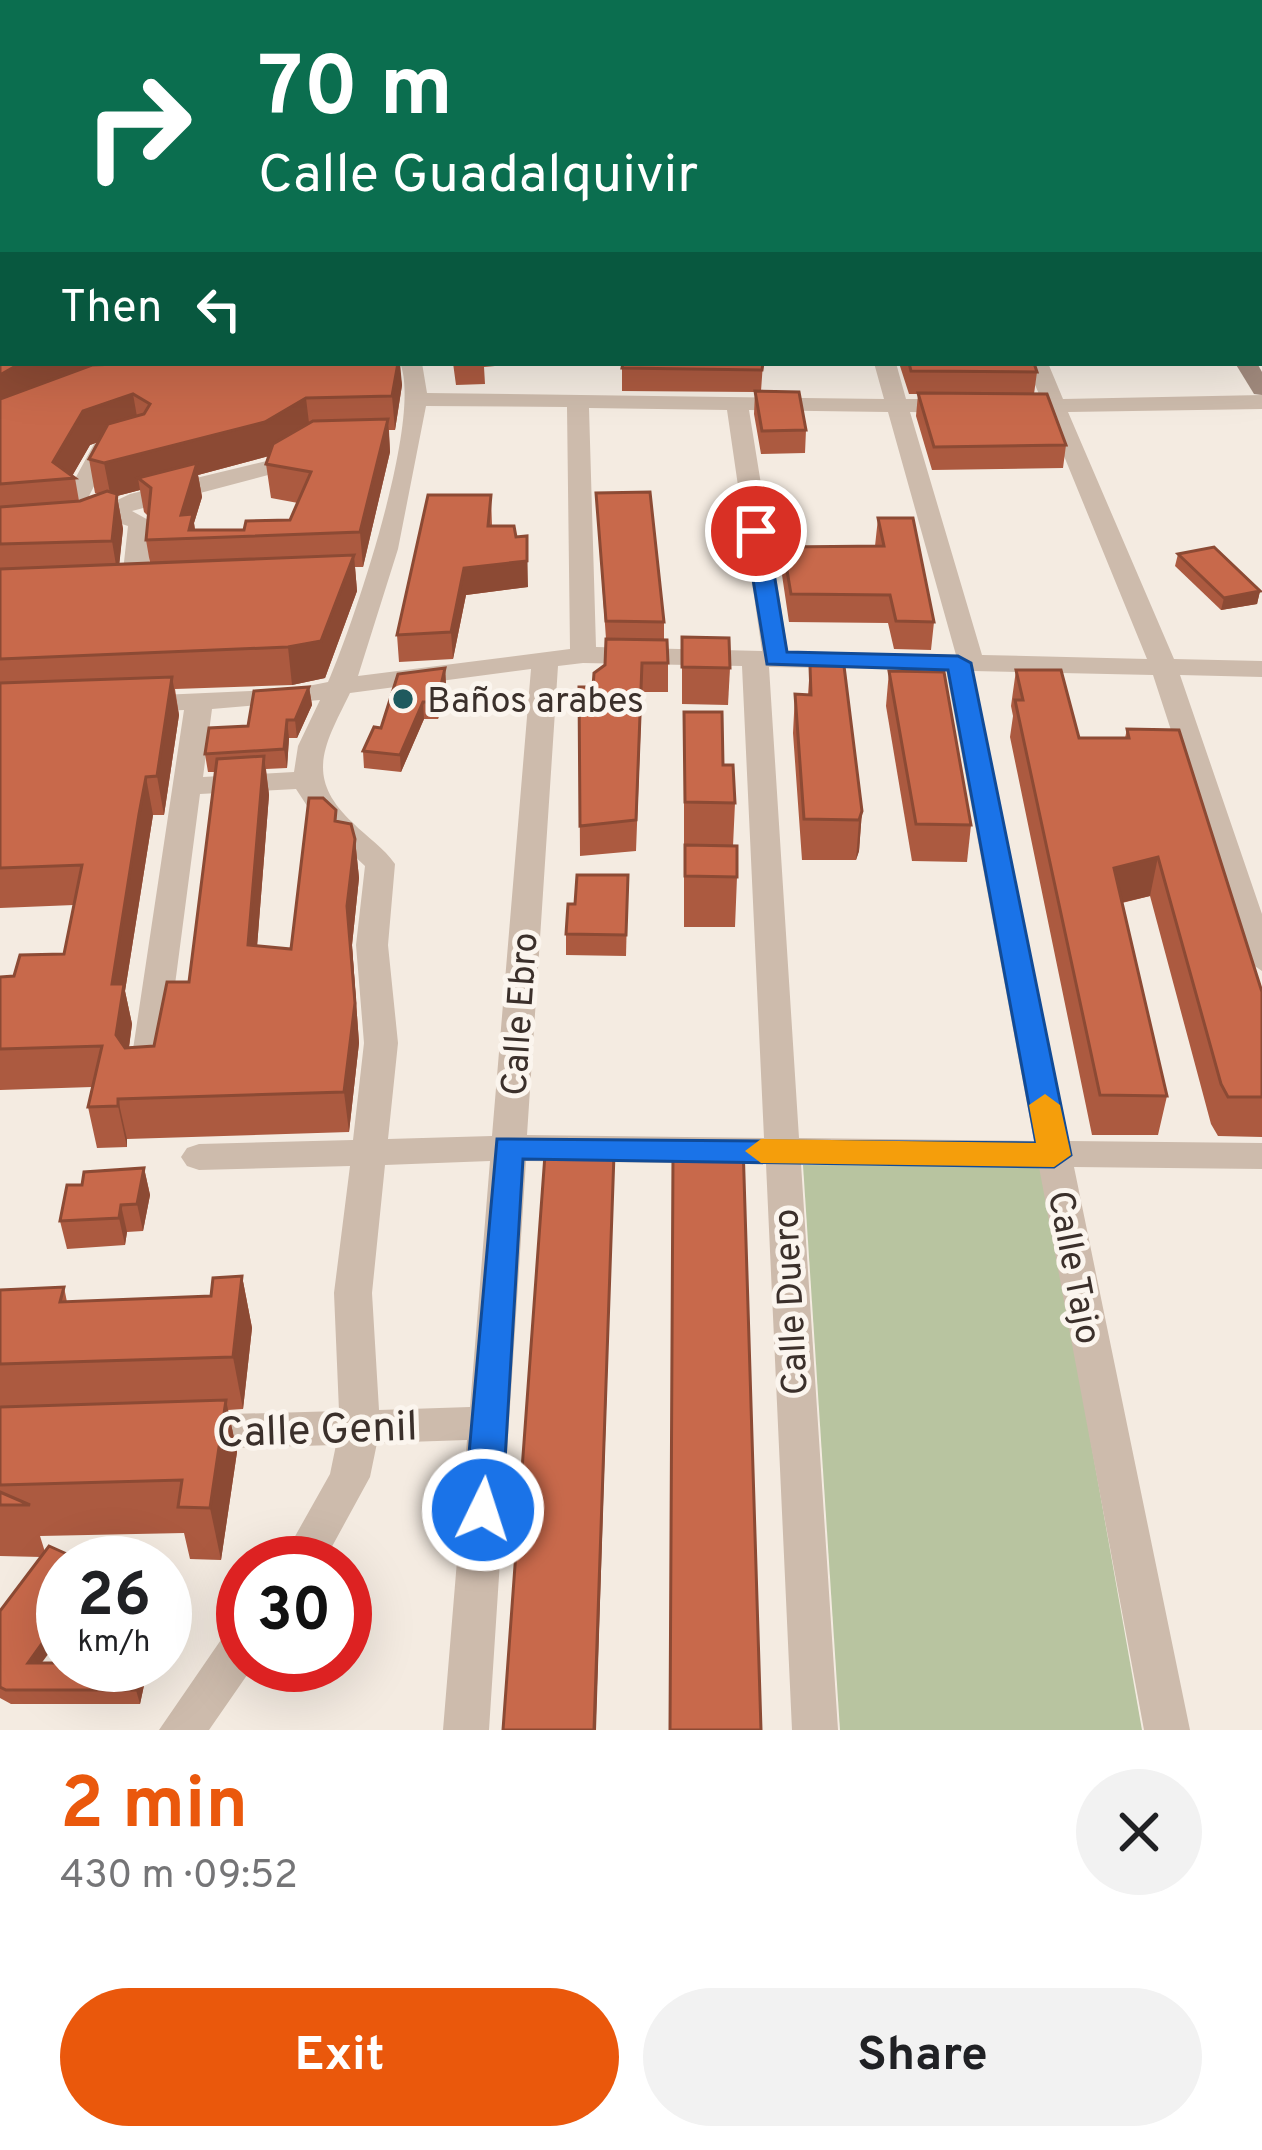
<!DOCTYPE html>
<html lang="en">
<head>
<meta charset="utf-8">
<style>
	:root { --surface:#fff; --page:#f2f2f2; --text:#202124; --muted:#757577; --accent:#ea580c }
	body { margin:0; font-family:Overpass,sans-serif; background:var(--page); color:var(--text); height:100vh; display:flex; flex-direction:column; font-size:45px; white-space:nowrap }
	* { box-sizing:border-box; margin:0 }
	p { font-size:39px; color:var(--muted) }
	.icon { flex:none; width:66px; height:66px; fill:none; stroke:currentColor; stroke-width:2; stroke-linecap:round; stroke-linejoin:round }
	.map { position:relative; height:1730px; overflow:hidden }
	.drawer { display:flex; flex-direction:column; background:var(--surface); flex:1 }
	.drawer>* { flex:none }
	.top-card { position:absolute; left:0px; top:0px; width:1263px; height:366px; box-shadow:0 12px 48px #0002; background:#0b6e4f; color:#fff; overflow:hidden }
	.speed { position:absolute; left:36px; top:1536px; display:flex; gap:24px; font-size:60px; font-weight:700; text-align:center }
	.speed>* { display:grid; place-content:center; width:156px; height:156px; border-radius:50%; background:var(--surface); box-shadow:0 12px 48px #0002; line-height:1 }
	.speed small { font-size:30px; font-weight:400 }
	.speed .limit { border:18px solid #d22; background:#fff; color:#111 }
	.pin { position:absolute; display:grid; place-items:center; width:102px; height:102px; color:#fff; margin:-51px; border:6px solid #fff; border-radius:50%; box-shadow:0 3px 12px #0007 }
	.me { position:absolute; width:132px; margin:-66px; rotate:4deg; stroke-linejoin:round; filter:drop-shadow(0 0 9px #0008) }
	.turn { display:flex; align-items:center; gap:42px; height:252px; padding:0 60px; font-size:54px }
	.turn .icon { width:156px; height:156px; stroke-width:2.5 }
	.turn b { display:block; font-size:84px; line-height:102px }
	.then { display:flex; align-items:center; height:114px; padding:0 60px; background:#0003; gap:24px; font-size:45px }
	.round { display:grid; place-items:center; flex:none; width:126px; height:126px; border-radius:63px; background:var(--page) }
	.headline { display:flex; align-items:center; justify-content:space-between; height:204px; padding:0 60px }
	h1 { font-size:72px; font-weight:700; line-height:90px; color:var(--accent) }
	.cta { display:flex; gap:24px; margin-top:auto; padding:24px 60px }
	.cta a { flex:1; height:138px; border-radius:72px; background:var(--accent); color:#fff; font-size:48px; font-weight:700; line-height:138px; text-align:center }
	.cta a+a { background:var(--page); color:var(--text) }
	.map>svg:first-child { display:block }
	.green { fill:#b8c4a0 }
	.lines { fill:none; stroke-linecap:round; stroke-linejoin:round }
	.street { fill:#cdbbac; fill-rule:evenodd }
	.secondary { fill:#a18a7d; fill-rule:evenodd }
	.wall { fill:#ac5a40; fill-rule:evenodd }
	.shaded-wall { fill:#8c4a34 }
	.building { fill:#c8694b; stroke:#8c4a34; stroke-width:3 }
	.route { fill:#1a73e8; stroke:#114b97; stroke-width:3 }
	.slow { fill:#f59e0b }
	.poi-dot { fill:#1f5a5e; stroke:#fbf5ee; stroke-width:4.5 }
	.labels { text-anchor:middle; stroke-width:10; stroke-linejoin:round; paint-order:stroke }
	.poi-label { font-size:36px; fill:#3b302b; stroke:#fbf5ee; text-anchor:start }
	.street-label { font-size:36px; fill:#3b302b; stroke:#fbf5ee }
	.near-street-label { font-size:42px; fill:#3b302b; stroke:#fbf5ee }
</style>
</head>
<body>
<div class="map">
<svg width="1262" height="1730" viewBox="0 0 1262 1730">
	<rect width="100%" height="100%" fill="#f4ebe1"/>
	<!-- green -->
	<polygon class="green" points="803,1165 1042,1166 1142,1730 840,1730"/>
	<g class="lines">
		<!-- street -->
		<g class="street">
			<polygon points="463,0 477,0 478,3 464,3"/>
			<rect x="1260" y="326" width="2" height="12"/>
			<path d="M400,363h22l5,30 457,6 -10,-36h22l10,36h50l11,7 -11,7 -46,-1 72,243 165,4 -101,-247 -36,1 -11,-7 11,-7h31l-15,-36h22l15,36 199,-4v14l-194,3 106,247 88,2v16l-82,-2 82,239v57l-16,-11 -93,-285 -180,-4 96,470 193,2v26l-188,-2 116,563h-46l-105,-563 -238,-3 37,566h-46l-26,-566 -240,-3 -37,569h-46l24,-290 -90,3 -7,34 -47,86h-43l50,-89 6,-29 -140,4 -14,-5 -6,-12 6,-12 14,-5 143,-4 -5,-118 16,-127 -151,4 -12,-4 -6,-9 6,-9 12,-4 154,-4 11,-97 -8,-98 9,-79 -48,-45 -21,-32 -96,5 -37,282 -5,8h-24l-5,-8 55,-366 -46,2 -14,-8 14,-8 155,-7 35,-7c26,-59 95,-264 72,-319zM426,406l141,1 3,242 -212,27 40,-127zM589,408l138,2 35,241 -166,-4zM749,410l139,2 68,243 -168,-4zM583,663l159,3 22,472 -237,-3 31,-469zM769,667l177,3 88,471 -235,-3zM531,669l-39,467 -104,3 10,-96 -10,-98 7,-81c-11,-16 -28,-27 -42,-41 -49,-46 -29,-77 -3,-130zM320,700l-22,46 -4,26 -91,5 9,-68zM490,1161l-20,246 -91,3 -7,-117 13,-128z"/>
			<polygon points="119,437 130,444 111,453 89,496 111,503 130,494 271,460 286,452 290,442 298,440 309,447 305,460 287,470 132,511 152,522 147,589 134,597 121,589 128,526 113,521 86,532 0,538 0,524 81,518 92,513 64,499 94,444"/>
			<polygon points="243,1625 243,1665 254,1665 209,1730 159,1730 227,1631"/>
		</g>
		<!-- secondary -->
		<g class="secondary">
			<polygon points="871,0 886,0 888,3 873,3"/>
			<polygon points="1235,363 1257,363 1262,372 1262,395 1254,394"/>
		</g>
	</g>
	<!-- wall -->
	<g class="wall">
		<path d="M0,0h345l1,3h-343v360h395l4,22 -7,45h-6l1,22 -27,115h-8l2,24 -32,87 -33,7 -117,4 4,26 -15,100h-11l-28,176 7,33 -3,24 25,-2 35,-64 26,-210h-7l-3,-18 104,-67 3,18 -15,33h-8l-2,30 -21,1 3,26 -12,151 34,3 46,-128 18,18 4,39 -7,67 7,98 -10,89 -222,7v8l-30,1 -9,-41 4,-20 -92,3v-113l14,-1 50,-22 10,-49 -74,3zM98,442l-9,17 6,34 3,1 -19,7 -4,-23 -3,-2 18,-31zM269,456l-3,8 5,34 27,5 -8,17 -46,10h-49l-1,-7 8,-26 -4,-22zM140,490l4,22 4,4 -2,24 4,23 -31,1 4,-35 -6,-33z"/>
		<polygon points="453,363 495,363 495,366 484,367 485,384 456,385"/>
		<polygon points="763,363 761,391 806,430 805,453 761,454 754,414 755,392 622,391 622,368"/>
		<polygon points="899,363 1034,363 1037,372 1034,394 1066,445 1063,468 932,470 916,416 918,394 909,394"/>
		<polygon points="596,493 664,622 664,640 668,663 668,692 642,692 636,851 580,856 579,687 593,687 605,665 606,639"/>
		<polygon points="491,495 492,526 528,587 466,595 453,659 399,662 397,635"/>
		<polygon points="878,518 934,622 931,650 894,649 888,623 789,622 782,575 783,547 875,546"/>
		<polygon points="1178,554 1260,591 1257,604 1221,610 1175,566"/>
		<polygon points="682,637 730,668 728,705 682,704"/>
		<polygon points="810,666 862,811 859,851 856,860 802,860 793,733 795,694 808,695"/>
		<polygon points="445,668 446,685 438,719 424,719 401,772 364,768 363,751 381,728"/>
		<polygon points="1016,670 1079,738 1125,738 1127,729 1262,992 1262,1137 1218,1136 1211,1124 1150,896 1122,903 1167,1096 1158,1135 1092,1135 1010,737 1013,716 1011,706"/>
		<polygon points="889,671 971,825 967,862 912,861 886,706"/>
		<polygon points="684,712 723,765 735,803 733,846 737,877 735,927 684,927"/>
		<polygon points="628,875 626,956 566,955 566,934 575,904"/>
		<polygon points="144,1168 150,1195 143,1231 127,1232 125,1245 67,1249 60,1221 82,1185"/>
		<polygon points="242,1276 252,1328 243,1409 228,1410 237,1452 221,1560 190,1559 184,1533 40,1536 45,1552 42,1663 146,1676 140,1704 11,1704 0,1698 0,1611 41,1557 0,1556 0,1290 64,1287 67,1302 211,1296"/>
	</g>
	<!-- shaded-wall -->
	<g class="shaded-wall">
		<polygon points="21,363 92,363 95,378 0,413 0,375"/>
		<polygon points="398,363 400,363 402,385 395,430 392,396"/>
		<polygon points="133,394 139,428 90,445 71,478 53,462 83,411"/>
		<polygon points="306,398 310,431 269,456 198,475 202,497 194,523 196,538 181,515 138,478 140,490 117,496 123,529 118,577 112,541 111,498 104,463"/>
		<polygon points="388,419 390,452 363,567 360,532"/>
		<polygon points="527,536 528,587 466,595 453,659 451,632 464,568"/>
		<polygon points="354,555 357,591 325,678 292,685 288,647"/>
		<polygon points="1260,591 1257,604 1221,610 1224,598"/>
		<polygon points="445,668 446,685 438,719 437,702"/>
		<polygon points="172,677 179,715 164,815 157,776"/>
		<polygon points="309,687 312,705 297,738 295,720"/>
		<polygon points="423,702 424,719 401,772 400,755"/>
		<polygon points="287,720 289,738 287,768 284,749"/>
		<polygon points="264,756 269,795 254,985 248,945"/>
		<polygon points="146,777 153,815 125,991 132,1024 125,1075 116,1035 112,984"/>
		<polygon points="862,811 859,851 856,860 859,820"/>
		<polygon points="355,839 359,878 352,945 359,1043 349,1132 344,1092 347,906"/>
		<polygon points="1158,857 1150,896 1107,906 1114,868"/>
		<polygon points="118,1099 127,1139 127,1147 118,1106"/>
		<polygon points="614,1154 596,1730 594,1730"/>
		<polygon points="144,1168 150,1195 143,1231 137,1204"/>
		<polygon points="121,1205 127,1232 125,1245 119,1218"/>
		<polygon points="242,1276 252,1328 243,1409 233,1357"/>
		<polygon points="226,1400 237,1452 221,1560 210,1508"/>
		<polygon points="63,1614 63,1634 32,1676 28,1663"/>
		<polygon points="141,1665 146,1676 140,1704 136,1690"/>
	</g>
	<!-- building -->
	<g class="building">
		<polygon points="0,0 331,0 329,3 3,3 3,363 21,363 0,375 0,81 2,62 0,60"/>
		<polygon points="565,0 849,0 852,3 567,3"/>
		<polygon points="142,363 398,363 392,396 306,398 265,422 104,463 89,459 108,424 144,414 150,404 133,394 83,411 53,462 75,478 0,484 0,399 92,365"/>
		<polygon points="623,363 763,363 762,370 622,368"/>
		<polygon points="909,363 1034,363 1037,372 911,371"/>
		<polygon points="755,391 799,392 806,430 762,431"/>
		<polygon points="918,393 1047,394 1066,445 934,447"/>
		<polygon points="388,419 360,532 146,540 151,488 138,478 197,463 181,515 193,514 189,530 244,530 246,521 290,520 311,472 266,464 273,444 313,421"/>
		<polygon points="107,491 117,494 112,541 0,544 0,507 80,501"/>
		<polygon points="650,492 664,622 606,621 596,493"/>
		<polygon points="428,495 491,495 488,526 514,526 516,537 527,536 527,561 464,568 451,632 397,635"/>
		<polygon points="878,518 913,518 934,622 896,621 890,595 791,594 783,547 884,546"/>
		<polygon points="1214,547 1260,591 1224,598 1178,554"/>
		<polygon points="354,555 321,641 288,647 0,659 0,569"/>
		<polygon points="682,637 729,638 730,668 682,667"/>
		<polygon points="606,639 667,640 668,663 642,663 636,820 580,826 579,687 593,687 594,673 605,665"/>
		<polygon points="810,666 844,666 862,811 859,820 804,819 795,694 811,695"/>
		<polygon points="445,668 437,702 423,702 400,755 363,751 374,727 381,728 398,674"/>
		<polygon points="1016,670 1061,670 1079,738 1129,738 1127,729 1179,730 1262,992 1262,1097 1228,1097 1221,1084 1158,857 1114,868 1167,1096 1100,1095 1015,700 1023,700"/>
		<polygon points="889,671 944,672 971,825 916,824"/>
		<polygon points="172,677 157,776 146,777 139,814 112,984 124,984 116,1035 125,1048 154,1046 167,982 189,982 217,759 264,756 248,945 291,949 309,798 323,798 336,810 335,821 351,824 355,839 347,906 355,1003 344,1092 118,1099 118,1106 88,1107 102,1046 0,1049 0,977 14,976 20,955 64,954 82,865 0,868 0,683"/>
		<polygon points="309,687 295,720 287,720 284,749 205,754 209,728 248,726 254,691"/>
		<polygon points="684,712 722,712 723,765 733,765 735,803 685,802"/>
		<polygon points="685,845 737,846 737,877 685,876"/>
		<polygon points="577,875 628,875 626,935 566,934 568,904 575,904"/>
		<polygon points="546,1141 611,1142 614,1154 594,1730 503,1730"/>
		<polygon points="678,1143 743,1144 761,1730 670,1730 673,1155 678,1155"/>
		<polygon points="144,1168 137,1204 121,1205 119,1218 60,1221 67,1185 82,1185 84,1172"/>
		<polygon points="242,1276 233,1357 0,1364 0,1290 64,1287 60,1302 211,1296 213,1278"/>
		<polygon points="226,1400 210,1508 178,1507 182,1480 0,1485 0,1407"/>
		<polygon points="0,1492 30,1505 0,1505"/>
		<polygon points="49,1546 87,1563 63,1563 63,1614 28,1663 63,1663 63,1665 141,1665 136,1690 6,1690 0,1687 0,1611"/>
	</g>
	<!-- route -->
	<polygon class="route" points="756,525 767,531 787,652 958,656 971,663 1071,1155 1054,1167 523,1159 502,1510 496,1522 483,1527 470,1522 464,1510 497,1139 1036,1143 948,670 767,664 745,531"/>
	<!-- slow -->
	<polygon class="slow" points="1045,1094 1060,1105 1071,1155 1054,1167 761,1163 745,1151 761,1139 1036,1143 1029,1105"/>
	<!-- markers -->
	<circle class="poi-dot" cx="403" cy="699" r="12"/>
	<g class="labels">
		<!-- poi labels -->
		<g class="poi-label">
			<text x="427" y="712">Baños arabes</text>
		</g>
		<!-- street labels -->
		<g class="street-label">
			<text transform="translate(518 1014) rotate(-86)" y="13">Calle Ebro</text>
			<text transform="translate(1076 1267) rotate(79)" y="13">Calle Tajo</text>
			<text transform="translate(789 1302) rotate(-93)" y="13">Calle Duero</text>
		</g>
		<!-- near-street labels -->
		<g class="near-street-label">
			<text transform="translate(317 1428) rotate(-2)" y="15">Calle Genil</text>
		</g>
	</g>
</svg>
<div class="speed"><div>26<small>km/h</small></div><div class="limit">30</div></div>
<div class="pin" style="left:756px;top:531px;background:#d93025"><svg class="icon" aria-label="arrive" viewBox="0 0 24 24"><path d="M6 21V4h12l-3 4 3 4H6"/></svg></div>
<svg class="me" style="left:483px;top:1510px" viewBox="-20 -20 40 40"><circle r="17" fill="#1a73e8" stroke="#fff" stroke-width="3"/><path d="M0-11L8 9 0 5-8 9z" fill="#fff"/></svg>
<div class="top-card">
<div class="turn"><svg class="icon" aria-label="right" viewBox="0 0 24 24"><path d="M7 20v-9h11M14 6l5 5-5 5"/></svg><div><b>70 m</b>Calle Guadalquivir</div></div>
<div class="then">Then<svg class="icon" aria-label="left" viewBox="0 0 24 24"><path d="M17 20v-9H6M10 6l-5 5 5 5"/></svg></div>
</div>
</div>
<section class="drawer">
<div class="headline"><div><h1>2 min</h1><p>430 m · 09:52</p></div><a class="round"><svg class="icon" aria-label="close" viewBox="0 0 24 24"><path d="M6 6l12 12M18 6L6 18"/></svg></a></div>
<div class="cta"><a>Exit</a><a>Share</a></div>
</section>
</body>
</html>
